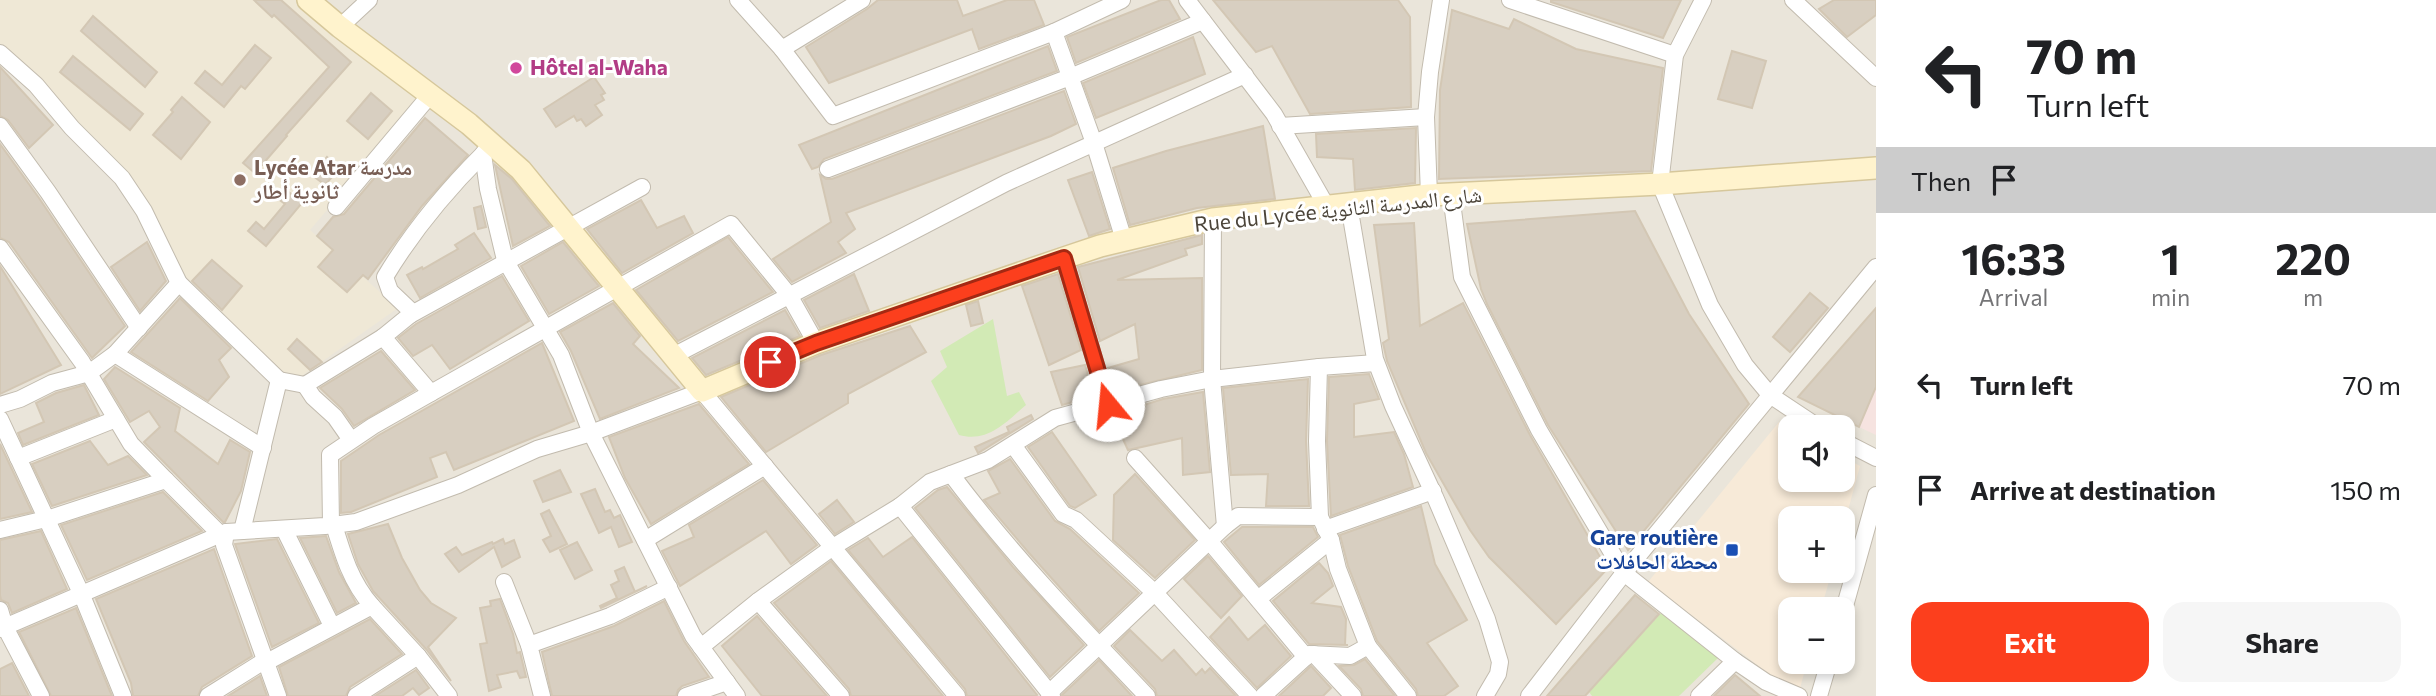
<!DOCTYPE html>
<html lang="en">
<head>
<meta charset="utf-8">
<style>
	:root { --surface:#fff; --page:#f6f6f6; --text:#202124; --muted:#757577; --accent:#fc3f1d }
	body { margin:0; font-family:Commissioner,"Noto Naskh Arabic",sans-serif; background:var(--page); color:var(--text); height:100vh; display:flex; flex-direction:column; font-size:26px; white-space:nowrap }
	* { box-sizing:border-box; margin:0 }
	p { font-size:23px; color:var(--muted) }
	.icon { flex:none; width:38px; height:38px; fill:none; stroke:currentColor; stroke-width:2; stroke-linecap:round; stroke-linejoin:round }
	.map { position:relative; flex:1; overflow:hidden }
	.drawer { display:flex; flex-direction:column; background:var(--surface); width:560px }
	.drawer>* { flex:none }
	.banner { background:#fff; color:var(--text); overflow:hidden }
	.tools { position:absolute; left:1778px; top:415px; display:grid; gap:14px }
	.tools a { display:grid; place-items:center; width:77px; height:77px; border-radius:14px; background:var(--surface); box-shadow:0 4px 10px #0003; font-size:35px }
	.pin { position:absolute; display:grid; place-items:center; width:60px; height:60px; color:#fff; margin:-30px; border:4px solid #fff; border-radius:50%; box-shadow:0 2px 7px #0007 }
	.me { position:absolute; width:77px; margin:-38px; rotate:343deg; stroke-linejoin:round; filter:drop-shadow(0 0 5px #0008) }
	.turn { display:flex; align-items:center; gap:24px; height:147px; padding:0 35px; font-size:32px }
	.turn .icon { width:91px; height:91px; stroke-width:2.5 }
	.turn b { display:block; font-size:49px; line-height:60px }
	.then { display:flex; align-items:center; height:66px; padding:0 35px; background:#0003; gap:14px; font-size:26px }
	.eta { display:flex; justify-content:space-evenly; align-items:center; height:119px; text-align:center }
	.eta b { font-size:42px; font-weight:700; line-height:49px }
	.cta { display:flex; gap:14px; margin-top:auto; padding:14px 35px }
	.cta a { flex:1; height:80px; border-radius:21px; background:var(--accent); color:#fff; font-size:28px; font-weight:700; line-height:80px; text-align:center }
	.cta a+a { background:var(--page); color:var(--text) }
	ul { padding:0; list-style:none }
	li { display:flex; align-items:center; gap:21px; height:105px; padding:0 35px }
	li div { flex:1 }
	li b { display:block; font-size:26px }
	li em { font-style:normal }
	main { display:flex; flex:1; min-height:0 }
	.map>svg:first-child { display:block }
	.residential { fill:#eae5da; fill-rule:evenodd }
	.commercial { fill:#f7ead8 }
	.education { fill:#efe8d6 }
	.medical { fill:#f6e3e0 }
	.green { fill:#d2eab5 }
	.building { fill:#d8cfc1; stroke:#d3c7b4; stroke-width:2 }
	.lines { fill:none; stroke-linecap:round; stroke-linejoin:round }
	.street-casing { stroke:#c2bbae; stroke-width:18 }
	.secondary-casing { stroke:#d6c79b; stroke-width:24 }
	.street { stroke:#fff; stroke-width:16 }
	.secondary { stroke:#fff3cd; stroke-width:21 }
	.route-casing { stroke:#a42913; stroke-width:18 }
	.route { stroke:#fc3f1d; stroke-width:12 }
	.hotel-dot { fill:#d1479c; stroke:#fff; stroke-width:2.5 }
	.education-dot { fill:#8d6e63; stroke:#fff; stroke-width:2.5 }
	.transit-dot { fill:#1a4fb4; stroke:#fff; stroke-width:2.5 }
	.labels { text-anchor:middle; stroke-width:6; stroke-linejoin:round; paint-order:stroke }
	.hotel-label { font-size:21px; font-weight:bold; fill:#b23c85; stroke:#fff; text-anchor:start }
	.education-label { font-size:21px; font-weight:bold; fill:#785e54; stroke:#fff; text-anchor:start }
	.street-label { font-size:21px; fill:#4b4439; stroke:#fff }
	.transit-label { font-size:21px; font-weight:bold; fill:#164399; stroke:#fff; text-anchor:end }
</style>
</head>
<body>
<main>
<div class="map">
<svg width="1876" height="696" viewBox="0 0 1876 696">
	<rect width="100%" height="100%" fill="#f6f3ec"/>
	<!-- residential -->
	<path class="residential" d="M0,0h1876v696h-1876zM1790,427h53v53h-53zM1790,518h53v52h-53zM1790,609h53v53h-53z"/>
	<!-- commercial -->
	<polygon class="commercial" points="1779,422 1790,428 1790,480 1843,480 1843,457 1860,466 1843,529 1843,518 1790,518 1790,570 1832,571 1821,609 1790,609 1790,662 1807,662 1798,696 1648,582"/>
	<!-- education -->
	<polygon class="education" points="0,0 296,0 420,101 310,230 398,308 293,382 181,272 148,208 108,151 0,49"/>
	<!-- medical -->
	<polygon class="medical" points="1876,387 1876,435 1859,427"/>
	<!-- green -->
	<g class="green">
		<path d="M993,319l14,77 12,-4 7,13c-20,17 -38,38 -67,30l-28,-54 16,-14 -7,-16z"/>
		<polygon points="1661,613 1719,657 1679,696 1592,696 1589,692"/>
	</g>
	<!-- building -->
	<g class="building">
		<polygon points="254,0 281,0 351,62 286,135 287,136 255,173 243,163 329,67 274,15 272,17"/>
		<polygon points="878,0 957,0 963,16 1007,0 1034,0 1044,25 979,49 972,29 829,83 806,47 867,9"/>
		<polygon points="1161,0 1169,0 1180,19 1076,63 1067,37"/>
		<polygon points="1213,0 1398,0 1410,17 1411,107 1310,114 1272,46 1256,52"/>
		<polygon points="1551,0 1681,0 1663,38 1551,2"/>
		<polygon points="1834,0 1876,0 1876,15 1847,37 1819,9"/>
		<polygon points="1452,10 1509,29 1514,19 1576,49 1663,68 1651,171 1439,179 1440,90"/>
		<polygon points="93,16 157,72 145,87 81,31"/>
		<polygon points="1193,37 1205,74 1096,118 1083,83"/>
		<polygon points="255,45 271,58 245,89 241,86 224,107 195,83 205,71 222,85"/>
		<polygon points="1048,46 1057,71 824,159 818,167 812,169 799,145"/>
		<polygon points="1732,51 1766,61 1752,108 1718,99"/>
		<polygon points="73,56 143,114 130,130 60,72"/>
		<polygon points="0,67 53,125 29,148 8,120 0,116"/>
		<polygon points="594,77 605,93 601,95 604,100 595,105 602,115 586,126 581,119 577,121 574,116 556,127 544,109"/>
		<polygon points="1064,91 1076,124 1051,136 846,213 855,229 838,242 846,253 792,282 773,259 831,222 820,175 826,179 832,179"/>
		<polygon points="371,93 392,111 368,139 347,121"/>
		<polygon points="182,97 210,122 181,159 153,135 173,112 171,110"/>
		<polygon points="425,118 468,155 422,206 368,279 363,275 347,292 318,267 333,250 317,236 333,217 344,214"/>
		<polygon points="1263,126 1275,199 1197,208 1130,225 1113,168 1166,151"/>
		<polygon points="1416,128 1415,183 1355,190 1353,159 1317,157 1316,134"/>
		<polygon points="0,144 39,198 125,326 92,358 9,242 0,238"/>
		<polygon points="327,157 340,168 325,185 312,175"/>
		<polygon points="495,165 512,179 550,226 513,246"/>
		<polygon points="1092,172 1110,229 1089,236 1068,180"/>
		<polygon points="285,189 302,203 266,246 248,231 256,222 264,229 285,204 277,198"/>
		<polygon points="641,200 657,228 684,216 693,233 622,273 587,229"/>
		<polygon points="481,206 486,227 478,229 474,208"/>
		<polygon points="1635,211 1689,314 1749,404 1628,550 1548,425 1487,304 1481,289 1467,224"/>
		<polygon points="1414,223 1420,326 1463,303 1530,435 1607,569 1556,624 1489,557 1470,530 1426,453 1387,361 1383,343 1389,339 1374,225"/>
		<polygon points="474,233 491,258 420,298 407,275 422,267 423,269 458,249 455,245"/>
		<polygon points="1202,235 1202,244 1185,249 1187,255 1117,280 1202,278 1202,370 1115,391 1108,368 1139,359 1135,324 1100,341 1078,267"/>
		<polygon points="728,237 773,292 678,341 636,290"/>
		<polygon points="147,242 166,281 140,311 111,267"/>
		<polygon points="563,242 599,286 549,314 521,266"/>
		<polygon points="212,260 242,286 222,310 192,281"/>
		<polygon points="0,266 61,365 0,394"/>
		<polygon points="854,274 869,311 820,328 804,300"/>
		<polygon points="1058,274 1081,350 1049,365 1022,286"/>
		<polygon points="502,276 529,321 450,369 432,345 413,356 398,338 416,324"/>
		<polygon points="1810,293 1828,308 1790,352 1773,337"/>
		<polygon points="180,298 231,348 219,360 229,377 208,401 131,352"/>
		<polygon points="978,301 983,323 971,326 966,305"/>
		<polygon points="613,303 640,336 633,344 679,388 600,419 571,351 560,332"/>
		<polygon points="1876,308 1876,387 1859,427 1798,397"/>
		<polygon points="785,310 800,336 706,375 692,358"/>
		<polygon points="910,326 926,352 848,394 848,403 766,452 721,397 821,355"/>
		<polygon points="297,339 322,362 310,370 288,349"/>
		<polygon points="542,343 574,421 454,470 446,452 430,458 437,477 351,512 341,513 341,461 379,435"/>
		<polygon points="381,351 415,390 354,426 342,409 320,388"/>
		<polygon points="1085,365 1094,396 1062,405 1051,372"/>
		<polygon points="115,367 180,408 175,431 218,464 230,440 250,452 241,491 225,522 223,522 144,442 160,427 149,411 130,422 104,379"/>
		<polygon points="1369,374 1379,399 1354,404 1354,437 1394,432 1404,454 1413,487 1331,516 1327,441 1329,377"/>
		<polygon points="1308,379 1306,441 1309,506 1266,506 1268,474 1231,475 1223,388"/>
		<polygon points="84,385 99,415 23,445 18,433 44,422 36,403 56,393"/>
		<polygon points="1203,392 1210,472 1183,475 1182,438 1128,450 1112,415 1163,399"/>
		<polygon points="699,404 749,464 651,524 625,478 609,437"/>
		<polygon points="1031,415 1033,419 978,453 975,447 1009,432 1007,427"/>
		<polygon points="1052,432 1096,495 1075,508 1070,506 1028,447"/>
		<polygon points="90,441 108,465 128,456 147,475 52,506 32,464"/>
		<polygon points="0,444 32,512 0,519"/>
		<polygon points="1010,459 1055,521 1070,529 1139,593 1099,631 1029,553 984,500 1000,493 988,471"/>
		<polygon points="560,470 571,492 543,502 534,481"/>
		<polygon points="1135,474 1195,540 1155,578 1113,540 1114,495"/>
		<polygon points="763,480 817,545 791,564 766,531 680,586 662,551 694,537 689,525"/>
		<polygon points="947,487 1013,567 1084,645 1050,677 915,508 938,490"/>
		<polygon points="595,489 605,512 610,510 614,518 620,515 632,542 619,547 611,527 599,533 581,494"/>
		<polygon points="163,492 202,531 87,580 61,525"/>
		<polygon points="837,500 854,522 835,534 819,514"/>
		<polygon points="1421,506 1435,564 1467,620 1427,643 1458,686 1444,696 1418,696 1416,689 1377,641 1348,566 1340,535"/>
		<polygon points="549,510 567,544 550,552 543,540 551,536 541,514"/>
		<polygon points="388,524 402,558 420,590 431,603 456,618 428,647 451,681 426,649 373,591 358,564 348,534"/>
		<polygon points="1242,527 1313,527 1318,537 1259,585 1224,542"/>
		<polygon points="41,531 67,589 12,613 8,603 1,600 0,595 0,540"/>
		<polygon points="326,536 339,572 356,603 337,613 300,538"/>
		<polygon points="912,537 1037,695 1036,696 967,696 965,689 848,550 868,538 883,557"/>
		<polygon points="277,539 319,623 272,647 235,544"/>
		<polygon points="503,539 505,544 514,540 520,557 502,567 494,547 459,572 445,554 456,547 462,555 492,542 493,544"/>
		<polygon points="577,542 592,570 575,579 560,550"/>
		<polygon points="214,549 252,656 202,687 198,696 133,696 131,683 96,599"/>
		<polygon points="1208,556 1242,596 1221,618 1184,579"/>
		<polygon points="831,561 943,696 851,696 849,689 774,603"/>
		<polygon points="1319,563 1328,573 1333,586 1312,603 1341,607 1346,619 1345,645 1348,645 1309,644 1273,601"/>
		<polygon points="624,567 635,592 647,586 601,608 600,606 617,598 611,585 619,581 615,571"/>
		<polygon points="1635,595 1659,614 1585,696 1547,696"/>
		<polygon points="500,599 513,634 517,653 520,652 526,677 520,678 517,671 497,675 501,687 489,691 480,644 487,643 480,608 491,606 490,601"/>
		<polygon points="664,601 684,641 709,677 682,686 678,690 676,696 552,696 542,652 614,626"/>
		<polygon points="76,608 112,696 51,696 19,632"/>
		<polygon points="757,616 827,696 762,696 722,646"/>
		<polygon points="1229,617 1248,640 1265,625 1291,656 1257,688 1210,637"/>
		<polygon points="370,619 402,654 350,687 346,696 288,696 279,667"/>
		<polygon points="1130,630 1162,661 1174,650 1196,675 1202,669 1205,673 1210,668 1236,696 1157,696 1155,689 1114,646"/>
		<polygon points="1365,659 1395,696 1363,696 1361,689 1339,666 1354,665"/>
		<polygon points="1099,660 1132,696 1062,696 1062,695"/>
		<polygon points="12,663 29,696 0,696 0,669"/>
		<polygon points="1311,666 1331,688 1323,696 1279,696"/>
		<polygon points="416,670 429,688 419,695 413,688 402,696 375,696"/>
		<polygon points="1735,675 1760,696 1714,696"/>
		<polygon points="260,676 267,696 228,696"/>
	</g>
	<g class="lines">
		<!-- street casing -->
		<g class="street-casing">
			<g id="street">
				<polyline points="738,0 782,49 862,0"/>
				<polyline points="1122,0 1054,32 1094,143 1124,240"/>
				<polyline points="1187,0 1274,114 1327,207"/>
				<polyline points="1510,0 1675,55"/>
				<polyline points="1703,0 1675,55 1660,184 1710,305 1745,365 1770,395 1818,427"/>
				<polyline points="1793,0 1876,78"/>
				<polyline points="340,27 369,0"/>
				<polyline points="782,49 833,116 1054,32"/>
				<polyline points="0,53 36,85 72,128 122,178 144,211 179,283 279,380"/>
				<polyline points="0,126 48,192 139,328"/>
				<polyline points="1280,126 1426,117"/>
				<polyline points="491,143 483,154 488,189 505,260 561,355 591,433 693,636 737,696"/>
				<polyline points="828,169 1070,77 1203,21"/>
				<polyline points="1429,195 1426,117 1430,72 1441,0"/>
				<polyline points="1451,195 1462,277 1539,430 1624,573 1735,661 1766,682 1799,696"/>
				<polyline points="1349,205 1375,359 1393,406 1435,497 1487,619 1500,662 1498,674 1485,696"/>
				<polyline points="336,207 431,94"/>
				<polyline points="1213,219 1212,379 1225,526"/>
				<polyline points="0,248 82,362 131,444 166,480"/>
				<polyline points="1064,258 1108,405"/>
				<polyline points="410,315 642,187"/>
				<path d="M383,337l27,-22v-5l-20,-19 -5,-14c27,-45 61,-86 98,-123"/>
				<polyline points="115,354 263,448"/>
				<polyline points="673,356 1006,183 1245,75"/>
				<polyline points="431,393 731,224 789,295 816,343"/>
				<polyline points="0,405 20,399 52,383 89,373 115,354 179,283"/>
				<polyline points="0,419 81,593 123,696"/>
				<polyline points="1843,441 1876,458"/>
				<polyline points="1013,445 1063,514 1076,520 1155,593 1250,696"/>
				<polyline points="18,458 116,419"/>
				<polyline points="1135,458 1210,542 1306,657"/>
				<path d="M951,474c59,79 128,151 196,222"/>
				<polyline points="331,525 330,455 373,426 431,393 383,337 305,385 313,397 335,417 351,440"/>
				<path d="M334,525c9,30 17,57 38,81"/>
				<polyline points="284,529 332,626"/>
				<polyline points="1325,529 1433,491"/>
				<polyline points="0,530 50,518 166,480 220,534"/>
				<polyline points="242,531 279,380 305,385"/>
				<polyline points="226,532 224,545 278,696"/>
				<polyline points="645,540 765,466"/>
				<polyline points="504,582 529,645"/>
				<polyline points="1258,599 1331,540"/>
				<polyline points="758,601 833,547 900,506"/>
				<polyline points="0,610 5,627 41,696"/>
				<polyline points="1843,613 1876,495"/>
				<polyline points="0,629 226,532 325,526 356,522 458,485 537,449 591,433 702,391 957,696"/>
				<polyline points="1368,646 1408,696"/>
				<polyline points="701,647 758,601 841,696"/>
				<polyline points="1314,654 1353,696"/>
				<polyline points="265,663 372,606 418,656 449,696"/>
				<polyline points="1049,693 1225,526 1238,516 1320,517"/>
				<polyline points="208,696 264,661"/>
				<polyline points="356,696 418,656"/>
				<polyline points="542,696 529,645 610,616 669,587"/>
				<polyline points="686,696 727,682"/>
				<polyline points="1052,696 900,506 930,482 988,460 1055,418 1161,389 1212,379 1319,367"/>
				<polyline points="1263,696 1309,654 1350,656 1368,646 1338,569 1331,540 1320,517 1317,441 1319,367 1376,363"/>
				<polyline points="1529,696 1624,573 1876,267"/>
				<polyline points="1699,696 1735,661"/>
				<polyline points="1819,696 1829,662"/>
			</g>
		</g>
		<!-- secondary casing -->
		<g class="secondary-casing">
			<polyline id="secondary" points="308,0 340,27 469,124 521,170 702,391 816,343 1064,258 1100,246 1213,219 1429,195 1660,184 1876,168"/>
		</g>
		<!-- street -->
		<use href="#street" class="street"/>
		<!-- secondary -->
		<use href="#secondary" class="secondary"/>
	</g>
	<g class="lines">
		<!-- route casing -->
		<g class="route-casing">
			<polyline id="route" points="770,362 816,343 1064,258 1108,405"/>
		</g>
		<!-- route -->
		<use href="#route" class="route"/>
	</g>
	<!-- markers -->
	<circle class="hotel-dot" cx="516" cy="68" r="7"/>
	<circle class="education-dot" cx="240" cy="180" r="7"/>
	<rect class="transit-dot" x="1725" y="543" width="14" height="14" rx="3.5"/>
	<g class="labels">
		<!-- hotel labels -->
		<g class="hotel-label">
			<text x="530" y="75">Hôtel al-Waha</text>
		</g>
		<!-- education labels -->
		<g class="education-label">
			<text x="254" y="175">Lycée Atar مدرسة<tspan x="254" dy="24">ثانوية أطار</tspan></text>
		</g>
		<!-- street labels -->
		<g class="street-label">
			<text transform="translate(1338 210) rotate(-6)" y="7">Rue du Lycée شارع المدرسة الثانوية</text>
		</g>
		<!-- transit labels -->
		<g class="transit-label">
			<text x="1718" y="545">Gare routière<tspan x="1718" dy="24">محطة الحافلات</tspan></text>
		</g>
	</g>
</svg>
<div class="tools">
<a><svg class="icon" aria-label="sound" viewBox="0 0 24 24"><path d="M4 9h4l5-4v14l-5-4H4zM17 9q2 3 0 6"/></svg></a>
<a>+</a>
<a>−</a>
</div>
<div class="pin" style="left:770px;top:362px;background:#d93025"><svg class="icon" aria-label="arrive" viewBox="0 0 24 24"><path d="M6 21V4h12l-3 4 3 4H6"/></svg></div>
<svg class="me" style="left:1108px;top:405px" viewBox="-20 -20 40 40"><circle r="19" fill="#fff"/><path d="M0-13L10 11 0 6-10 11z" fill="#fc3f1d"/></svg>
</div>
<section class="drawer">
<div class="banner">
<div class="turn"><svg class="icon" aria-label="left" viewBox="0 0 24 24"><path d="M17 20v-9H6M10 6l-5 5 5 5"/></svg><div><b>70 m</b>Turn left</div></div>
<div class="then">Then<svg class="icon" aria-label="arrive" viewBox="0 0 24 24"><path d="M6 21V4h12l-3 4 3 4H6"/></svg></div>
</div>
<div class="eta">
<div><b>16:33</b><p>Arrival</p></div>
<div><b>1</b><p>min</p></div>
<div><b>220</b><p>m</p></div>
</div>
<ul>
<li><svg class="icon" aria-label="left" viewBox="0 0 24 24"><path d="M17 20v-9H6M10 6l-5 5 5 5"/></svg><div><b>Turn left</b></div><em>70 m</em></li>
<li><svg class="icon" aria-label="arrive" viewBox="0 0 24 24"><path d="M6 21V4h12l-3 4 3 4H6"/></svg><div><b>Arrive at destination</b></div><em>150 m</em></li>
</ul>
<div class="cta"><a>Exit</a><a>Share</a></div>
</section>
</main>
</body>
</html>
